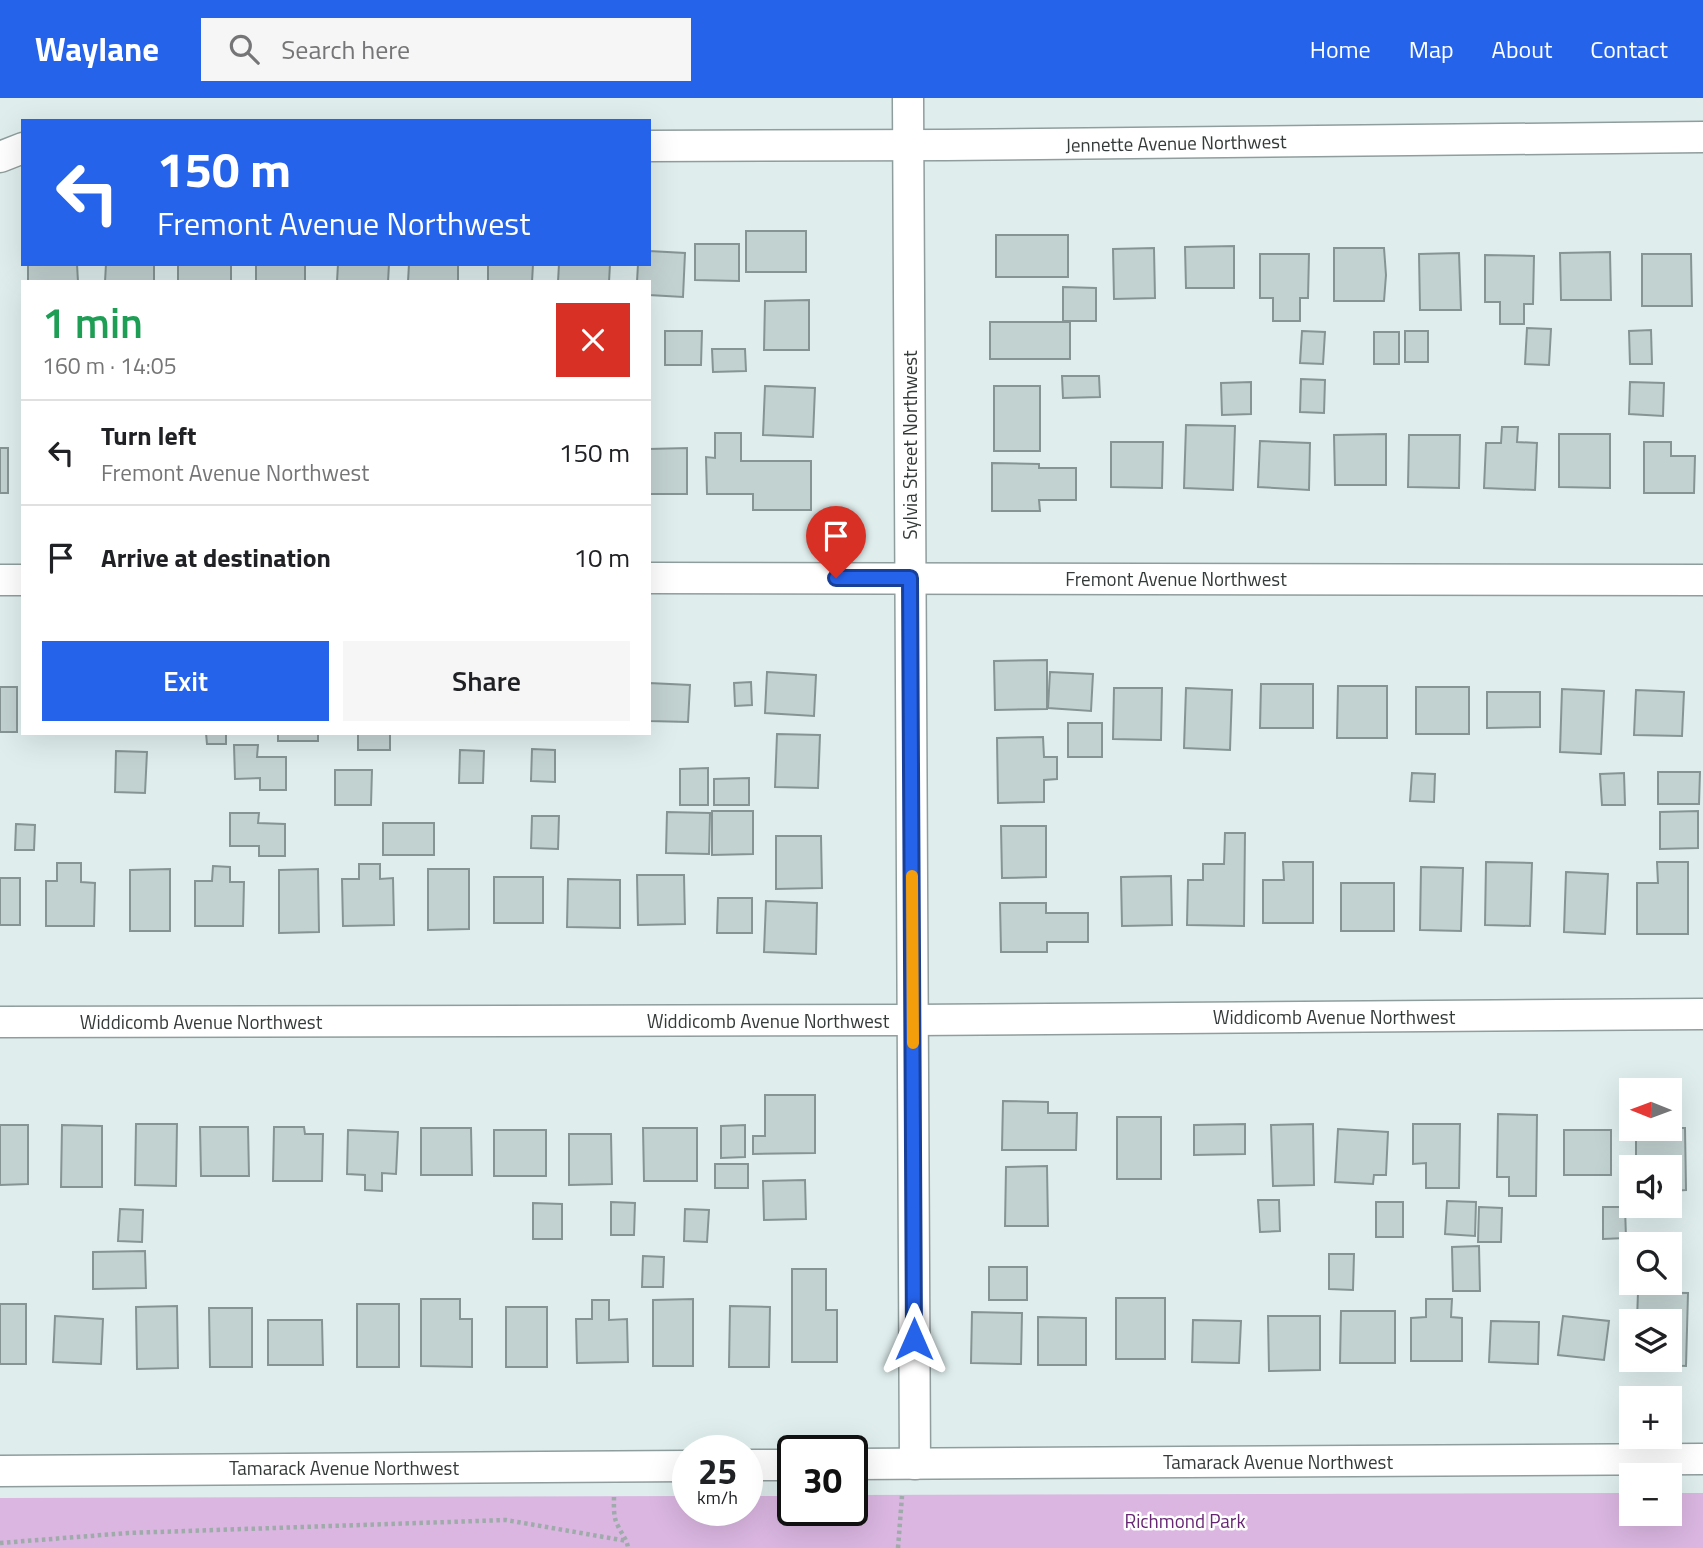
<!DOCTYPE html>
<html lang="en">
<head>
<meta charset="utf-8">
<style>
	:root { --surface:#fff; --page:#f6f6f6; --text:#202124; --muted:#757577; --line:#e0e0e0; --accent:#2563eb }
	body { margin:0; font-family:"Titillium Web",sans-serif; background:var(--page); color:var(--text); height:100vh; display:flex; flex-direction:column; font-size:26px; white-space:nowrap }
	* { box-sizing:border-box; margin:0 }
	p { font-size:23px; color:var(--muted) }
	.icon { flex:none; width:38px; height:38px; fill:none; stroke:currentColor; stroke-width:2; stroke-linecap:round; stroke-linejoin:round }
	.map { position:relative; flex:1; overflow:hidden }
	.side { position:absolute; left:21px; top:182px; width:630px; height:455px; display:flex; flex-direction:column; background:var(--surface); border-radius:0px; box-shadow:0 7px 28px #0002 }
	.side>* { flex:none }
	.hud { position:absolute; left:21px; top:21px; width:630px; height:147px; border-radius:0px; box-shadow:0 7px 28px #0002; background:#2563eb; color:#fff; overflow:hidden }
	.needle { width:46px; rotate:271deg }
	.controls { position:absolute; left:1619px; top:980px; display:grid; gap:14px }
	.controls a { display:grid; place-items:center; width:63px; height:63px; border-radius:0px; background:var(--surface); box-shadow:0 7px 28px #0002; font-size:35px }
	.speed { position:absolute; left:672px; top:1337px; display:flex; gap:14px; font-size:35px; font-weight:700; text-align:center }
	.speed>* { display:grid; place-content:center; width:91px; height:91px; border-radius:50%; background:var(--surface); box-shadow:0 7px 28px #0002; line-height:1 }
	.speed small { font-size:18px; font-weight:400 }
	.speed .limit { border:4px solid #111; border-radius:10px; background:#fff; color:#111 }
	.pin { position:absolute; display:grid; place-items:center; width:60px; height:60px; color:#fff; margin:-72px -30px; border-radius:50% 50% 50% 0; rotate:-45deg; box-shadow:0 0 7px #0007 }
	.pin .icon { rotate:45deg }
	.me { position:absolute; width:77px; margin:-38px; rotate:0deg; stroke-linejoin:round; filter:drop-shadow(0 0 5px #0008) }
	.turn { display:flex; align-items:center; gap:24px; height:147px; padding:0 21px; font-size:32px }
	.turn .icon { width:91px; height:91px; stroke-width:2.5 }
	.turn b { display:block; font-size:49px; line-height:60px }
	.round { display:grid; place-items:center; flex:none; width:74px; height:74px; border-radius:0px; background:var(--page) }
	.head { display:flex; align-items:center; justify-content:space-between; height:119px; padding:0 21px }
	h1 { font-size:42px; font-weight:600; line-height:52px; color:#1e9e55 }
	.primary-button { display:flex; gap:14px; margin-top:auto; padding:14px 21px }
	.primary-button a { flex:1; height:80px; border-radius:0px; background:var(--accent); color:#fff; font-size:28px; font-weight:600; line-height:80px; text-align:center }
	.primary-button a+a { background:var(--page); color:var(--text) }
	ul { padding:0; list-style:none }
	li { display:flex; align-items:center; gap:21px; height:105px; padding:0 21px; border-top:2px solid var(--line) }
	li div { flex:1 }
	li b { display:block; font-size:26px }
	li em { font-style:normal }
	header { display:flex; align-items:center; gap:42px; box-sizing:border-box; height:98px; padding:0 35px; background:var(--accent); color:#fff }
	header strong { font-size:33px }
	nav { display:flex; gap:38px; margin-inline-start:auto; font-size:24px }
	.search { width:490px; height:63px; background:var(--page); display:flex; align-items:center; gap:18px; box-sizing:border-box; padding:0 24px; border-radius:0px; color:var(--muted); font-size:26px }
	.map>svg:first-child { display:block }
	.green { fill:#dab6e1 }
	.building { fill:#c2d2d0; stroke:#869594; stroke-width:2 }
	.lines { fill:none; stroke-linecap:round; stroke-linejoin:round }
	.street-casing { stroke:#8f9d9c; stroke-width:33 }
	.path { stroke:#9fabaa; stroke-width:4.5; stroke-dasharray:3.5 3.5; stroke-linecap:butt }
	.street { stroke:#fff; stroke-width:30 }
	.route-casing { stroke:#184099; stroke-width:18 }
	.route { stroke:#2563eb; stroke-width:12 }
	.slow { stroke:#f59e0b; stroke-width:12 }
	.labels { text-anchor:middle; stroke-width:5; stroke-linejoin:round; paint-order:stroke }
	.street-label { font-size:19px; fill:#343a39; stroke:#fff }
	.park-label { font-size:19px; fill:#662672; stroke:#fff }
</style>
</head>
<body>
<header>
<strong>Waylane</strong>
<div class="search"><svg class="icon" aria-label="search" viewBox="0 0 24 24"><circle cx="10" cy="10" r="6"/><path d="M15 15l6 6"/></svg>Search here</div>
<nav><a>Home</a><a>Map</a><a>About</a><a>Contact</a></nav>
</header>
<div class="map">
<svg width="1703" height="1450" viewBox="0 0 1703 1450">
	<rect width="100%" height="100%" fill="#dfeeed"/>
	<!-- green -->
	<polygon class="green" points="1631,1395 1631,1416 1670,1416 1670,1395 1703,1395 1703,1450 0,1450 0,1400 688,1398 688,1412 747,1412 747,1398 793,1398 793,1412 852,1412 852,1397"/>
	<!-- building -->
	<g class="building">
		<rect x="746" y="133" width="60" height="41"/>
		<rect x="996" y="137" width="72" height="42"/>
		<polygon points="695,146 739,146 739,183 695,182"/>
		<polygon points="1234,148 1234,190 1186,190 1185,149"/>
		<polygon points="1154,150 1155,200 1114,201 1113,151"/>
		<polygon points="1334,150 1384,150 1386,177 1384,203 1334,203"/>
		<polygon points="649,153 685,155 683,199 649,197 649,184 637,184 638,166 649,166"/>
		<polygon points="1610,154 1611,202 1561,202 1560,155"/>
		<polygon points="1459,155 1461,212 1420,212 1419,156"/>
		<polygon points="1260,156 1309,156 1308,200 1300,200 1300,223 1273,223 1273,200 1260,200"/>
		<polygon points="1642,156 1691,156 1692,208 1642,208"/>
		<polygon points="1485,157 1534,158 1533,206 1524,206 1524,226 1500,226 1500,204 1485,204"/>
		<polygon points="28,166 77,166 78,184 28,184"/>
		<polygon points="106,166 154,166 154,184 105,184"/>
		<rect x="178" y="166" width="53" height="18"/>
		<rect x="256" y="166" width="49" height="18"/>
		<polygon points="338,166 389,166 388,184 337,184"/>
		<polygon points="409,166 458,167 458,184 408,184"/>
		<polygon points="488,166 533,166 532,184 488,184"/>
		<polygon points="559,166 610,166 609,184 558,184"/>
		<polygon points="1063,189 1096,190 1096,223 1063,223"/>
		<polygon points="809,202 809,252 764,252 765,203"/>
		<rect x="990" y="224" width="80" height="37"/>
		<polygon points="1527,230 1551,231 1549,267 1525,266"/>
		<polygon points="1651,232 1652,266 1630,266 1629,233"/>
		<polygon points="665,233 702,233 701,267 665,267"/>
		<polygon points="1302,233 1325,234 1323,266 1300,265"/>
		<rect x="1405" y="233" width="23" height="31"/>
		<rect x="1374" y="234" width="25" height="32"/>
		<polygon points="712,251 745,251 746,273 713,274"/>
		<polygon points="1062,278 1099,278 1100,299 1063,300"/>
		<polygon points="1301,281 1325,282 1324,315 1300,314"/>
		<polygon points="1251,284 1251,316 1222,317 1221,285"/>
		<polygon points="1630,284 1664,285 1663,318 1629,316"/>
		<polygon points="765,288 815,290 813,339 763,337"/>
		<rect x="994" y="288" width="46" height="65"/>
		<polygon points="1186,327 1235,328 1233,392 1184,390"/>
		<polygon points="1502,329 1518,329 1517,344 1537,345 1535,392 1484,390 1486,345 1501,345"/>
		<polygon points="715,335 741,335 741,363 811,363 811,412 753,412 753,396 707,396 706,359 715,360"/>
		<polygon points="1386,336 1386,387 1335,387 1334,337"/>
		<polygon points="1559,336 1610,336 1610,390 1559,389"/>
		<polygon points="1409,337 1460,337 1459,390 1408,389"/>
		<polygon points="1260,343 1310,345 1309,392 1258,389"/>
		<polygon points="1111,344 1163,344 1162,390 1111,389"/>
		<polygon points="1644,344 1671,344 1671,358 1695,358 1694,395 1644,395"/>
		<rect x="0" y="350" width="8" height="45"/>
		<polygon points="687,350 687,396 649,396 649,351"/>
		<polygon points="992,365 1039,366 1039,370 1076,370 1076,402 1039,402 1040,413 992,413"/>
		<polygon points="1047,562 1047,611 995,612 994,563"/>
		<polygon points="767,574 816,577 814,618 765,615"/>
		<polygon points="1050,574 1093,576 1091,613 1048,610"/>
		<polygon points="751,584 752,607 735,608 734,585"/>
		<polygon points="649,585 690,587 688,624 649,623"/>
		<polygon points="1261,586 1313,586 1313,630 1260,630"/>
		<polygon points="1338,588 1387,588 1387,640 1337,640"/>
		<rect x="0" y="589" width="17" height="45"/>
		<rect x="1416" y="589" width="53" height="47"/>
		<polygon points="1114,590 1162,590 1161,642 1113,641"/>
		<polygon points="1186,590 1232,592 1230,652 1184,650"/>
		<polygon points="1562,591 1604,593 1601,656 1560,654"/>
		<polygon points="1636,592 1684,594 1682,638 1634,637"/>
		<polygon points="1487,594 1540,594 1540,629 1487,630"/>
		<rect x="1068" y="625" width="34" height="34"/>
		<polygon points="206,635 226,635 226,646 207,646"/>
		<rect x="278" y="635" width="40" height="8"/>
		<rect x="358" y="635" width="32" height="17"/>
		<polygon points="777,636 820,637 818,690 775,689"/>
		<polygon points="1043,639 1044,659 1057,659 1057,681 1044,682 1044,704 998,705 997,640"/>
		<polygon points="234,647 258,647 257,659 286,659 286,692 260,692 260,680 235,681"/>
		<polygon points="532,651 555,652 555,684 531,683"/>
		<polygon points="460,652 484,653 483,685 459,685"/>
		<polygon points="116,653 147,654 145,695 115,694"/>
		<polygon points="708,670 708,707 680,707 680,671"/>
		<polygon points="335,672 372,672 371,707 335,707"/>
		<polygon points="1658,674 1700,674 1699,706 1658,706"/>
		<polygon points="1412,675 1435,676 1434,704 1410,703"/>
		<polygon points="1624,675 1625,707 1602,707 1600,676"/>
		<polygon points="749,680 749,707 714,707 714,681"/>
		<polygon points="712,713 753,713 753,756 712,757"/>
		<polygon points="1698,713 1698,750 1660,751 1660,714"/>
		<polygon points="667,714 710,715 709,756 666,755"/>
		<polygon points="230,715 259,715 258,725 285,726 285,758 259,758 259,748 230,748"/>
		<polygon points="532,718 559,718 558,751 531,750"/>
		<rect x="383" y="725" width="51" height="32"/>
		<polygon points="16,726 35,727 34,752 15,752"/>
		<polygon points="1001,728 1046,728 1046,779 1002,780"/>
		<polygon points="1225,735 1245,735 1244,828 1187,827 1188,782 1203,782 1203,766 1224,766"/>
		<polygon points="776,738 821,738 822,790 776,791"/>
		<polygon points="1283,764 1313,764 1313,825 1263,825 1263,782 1284,782"/>
		<polygon points="1486,764 1532,765 1530,828 1485,827"/>
		<polygon points="1657,764 1688,764 1688,836 1637,836 1637,785 1658,785"/>
		<polygon points="57,765 81,765 81,784 95,785 94,828 46,828 46,783 57,783"/>
		<polygon points="359,766 380,766 380,781 393,780 394,827 343,828 342,781 359,781"/>
		<polygon points="213,768 230,769 230,784 244,784 243,828 195,828 195,783 212,783"/>
		<polygon points="1421,769 1463,770 1461,833 1420,832"/>
		<polygon points="170,771 170,833 130,833 130,772"/>
		<polygon points="318,771 319,834 279,835 279,772"/>
		<polygon points="428,771 469,771 469,831 428,832"/>
		<polygon points="1566,774 1608,776 1605,836 1564,834"/>
		<polygon points="637,777 684,777 685,826 638,827"/>
		<polygon points="1171,778 1172,827 1122,828 1121,779"/>
		<rect x="494" y="779" width="49" height="46"/>
		<rect x="0" y="780" width="20" height="47"/>
		<polygon points="568,781 620,782 620,830 567,829"/>
		<rect x="1341" y="785" width="53" height="48"/>
		<polygon points="718,800 752,800 752,835 717,835"/>
		<polygon points="766,803 817,805 816,856 764,854"/>
		<polygon points="1000,805 1046,805 1046,815 1088,815 1088,844 1047,844 1047,854 1001,854"/>
		<polygon points="765,997 815,997 815,1055 753,1056 753,1038 765,1038"/>
		<polygon points="1003,1003 1048,1004 1048,1015 1077,1015 1076,1052 1002,1052"/>
		<polygon points="1498,1016 1537,1017 1536,1098 1509,1098 1509,1079 1497,1079"/>
		<rect x="1117" y="1019" width="44" height="62"/>
		<polygon points="136,1026 177,1026 176,1088 135,1087"/>
		<polygon points="1245,1026 1245,1056 1194,1057 1194,1027"/>
		<polygon points="1313,1026 1314,1087 1273,1088 1271,1027"/>
		<polygon points="1413,1026 1460,1026 1459,1090 1426,1090 1426,1065 1413,1066"/>
		<polygon points="0,1027 28,1027 28,1086 0,1087"/>
		<polygon points="62,1027 102,1028 102,1089 61,1089"/>
		<polygon points="745,1027 745,1059 721,1060 721,1028"/>
		<polygon points="200,1029 248,1029 249,1078 201,1078"/>
		<polygon points="274,1029 304,1029 305,1036 323,1036 322,1083 273,1083"/>
		<polygon points="421,1030 471,1030 472,1077 421,1077"/>
		<polygon points="643,1030 697,1030 697,1083 644,1083"/>
		<polygon points="1670,1030 1685,1030 1686,1092 1670,1093 1670,1069 1636,1069 1636,1031"/>
		<polygon points="1338,1031 1388,1034 1386,1077 1374,1077 1373,1086 1335,1084"/>
		<polygon points="348,1032 398,1034 396,1076 382,1075 382,1093 365,1092 365,1077 347,1076"/>
		<rect x="494" y="1032" width="52" height="46"/>
		<rect x="1564" y="1032" width="47" height="45"/>
		<polygon points="569,1036 611,1036 612,1086 569,1087"/>
		<rect x="715" y="1066" width="33" height="24"/>
		<polygon points="1047,1068 1048,1128 1005,1128 1006,1069"/>
		<polygon points="805,1082 806,1121 764,1122 763,1083"/>
		<polygon points="1258,1102 1279,1102 1280,1133 1260,1134"/>
		<polygon points="1447,1103 1476,1104 1475,1138 1445,1136"/>
		<polygon points="611,1104 635,1105 634,1137 611,1137"/>
		<rect x="1376" y="1104" width="27" height="35"/>
		<polygon points="533,1105 562,1106 562,1141 533,1141"/>
		<polygon points="1479,1109 1502,1110 1501,1144 1478,1144"/>
		<polygon points="1603,1109 1625,1109 1626,1140 1603,1141"/>
		<polygon points="120,1111 143,1112 142,1144 118,1143"/>
		<polygon points="685,1111 709,1112 707,1144 684,1143"/>
		<polygon points="1479,1148 1480,1193 1453,1193 1452,1149"/>
		<polygon points="145,1153 146,1190 93,1191 93,1154"/>
		<polygon points="1329,1156 1354,1156 1353,1192 1329,1191"/>
		<polygon points="643,1158 664,1159 663,1189 642,1189"/>
		<rect x="989" y="1169" width="38" height="33"/>
		<polygon points="792,1171 826,1171 826,1212 837,1212 837,1264 792,1264"/>
		<polygon points="1638,1194 1688,1195 1686,1268 1636,1266 1636,1262 1670,1262 1670,1223 1637,1223"/>
		<rect x="1116" y="1200" width="49" height="61"/>
		<polygon points="421,1201 460,1201 460,1221 472,1221 472,1269 421,1268"/>
		<polygon points="693,1201 693,1268 653,1268 653,1202"/>
		<polygon points="1426,1201 1452,1201 1451,1219 1462,1220 1462,1263 1411,1263 1411,1220 1426,1219"/>
		<polygon points="592,1202 609,1202 609,1222 627,1221 628,1264 577,1265 576,1221 592,1221"/>
		<rect x="0" y="1206" width="26" height="60"/>
		<rect x="357" y="1206" width="42" height="63"/>
		<polygon points="177,1208 178,1270 137,1271 136,1209"/>
		<polygon points="730,1208 770,1209 769,1269 729,1269"/>
		<rect x="506" y="1209" width="41" height="60"/>
		<polygon points="209,1210 252,1210 252,1269 210,1269"/>
		<polygon points="1341,1213 1395,1213 1395,1265 1340,1265"/>
		<polygon points="972,1214 1022,1215 1021,1266 971,1265"/>
		<polygon points="55,1218 103,1221 101,1266 53,1264"/>
		<polygon points="1268,1218 1320,1218 1320,1272 1269,1273"/>
		<polygon points="1563,1218 1609,1223 1604,1262 1558,1257"/>
		<polygon points="1038,1219 1086,1220 1086,1267 1038,1267"/>
		<polygon points="268,1222 322,1222 323,1267 268,1267"/>
		<polygon points="1193,1222 1241,1223 1239,1265 1192,1264"/>
		<polygon points="1491,1223 1539,1224 1538,1266 1489,1264"/>
	</g>
	<g class="lines">
		<!-- street casing -->
		<g class="street-casing">
			<g id="street">
				<polyline points="908,0 915,1366"/>
				<polyline points="649,48 946,47 1703,39"/>
				<polyline points="0,59 23,50"/>
				<polyline points="649,480 1703,482"/>
				<polyline points="0,482 23,482"/>
				<polyline points="0,924 913,922 1703,916"/>
				<polyline points="852,1366 1703,1361"/>
				<polyline points="747,1367 793,1367"/>
				<polyline points="0,1373 688,1368"/>
			</g>
		</g>
		<!-- path -->
		<g class="path">
			<path d="M614,1399c0,10 -1,20 4,29 4,9 9,13 10,22"/>
			<polyline points="0,1445 128,1435 506,1422 627,1443"/>
			<polyline points="898,1450 902,1398"/>
		</g>
		<!-- street -->
		<use href="#street" class="street"/>
	</g>
	<g class="lines">
		<!-- route casing -->
		<g class="route-casing">
			<polyline id="route" points="836,480 910,480 914,1241"/>
		</g>
		<!-- route -->
		<use href="#route" class="route"/>
		<!-- slow -->
		<polyline class="slow" points="912,778 913,945"/>
	</g>
	<g class="labels">
		<!-- street labels -->
		<g class="street-label">
			<text transform="translate(1176 45) rotate(-1)" y="7">Jennette Avenue Northwest</text>
			<text transform="translate(910 347) rotate(-90)" y="7">Sylvia Street Northwest</text>
			<text x="1176" y="488">Fremont Avenue Northwest</text>
			<text x="1334" y="926">Widdicomb Avenue Northwest</text>
			<text x="768" y="930">Widdicomb Avenue Northwest</text>
			<text x="201" y="931">Widdicomb Avenue Northwest</text>
			<text x="1278" y="1371">Tamarack Avenue Northwest</text>
			<text x="344" y="1377">Tamarack Avenue Northwest</text>
		</g>
		<!-- park labels -->
		<g class="park-label">
			<text x="1185" y="1430">Richmond Park</text>
		</g>
	</g>
</svg>
<div class="controls">
<a><svg class="needle" viewBox="-14 -14 28 28"><path d="M0-13l5 13h-10z" fill="#e53935"/><path d="M0 13l5-13h-10z" fill="#757577"/></svg></a>
<a><svg class="icon" aria-label="sound" viewBox="0 0 24 24"><path d="M4 9h4l5-4v14l-5-4H4zM17 9q2 3 0 6"/></svg></a>
<a><svg class="icon" aria-label="search" viewBox="0 0 24 24"><circle cx="10" cy="10" r="6"/><path d="M15 15l6 6"/></svg></a>
<a><svg class="icon" aria-label="layers" viewBox="0 0 24 24"><path d="M12 4l9 5-9 5-9-5zM3 14l9 5 9-5"/></svg></a>
<a>+</a>
<a>−</a>
</div>
<div class="speed"><div>25<small>km/h</small></div><div class="limit">30</div></div>
<div class="pin" style="left:836px;top:480px;background:#d93025"><svg class="icon" aria-label="arrive" viewBox="0 0 24 24"><path d="M6 21V4h12l-3 4 3 4H6"/></svg></div>
<svg class="me" style="left:914px;top:1241px" viewBox="-20 -20 40 40"><path d="M0-17L14 15 0 8-14 15z" fill="#2563eb" stroke="#fff" stroke-width="4"/></svg>
<div class="hud">
<div class="turn"><svg class="icon" aria-label="left" viewBox="0 0 24 24"><path d="M17 20v-9H6M10 6l-5 5 5 5"/></svg><div><b>150 m</b>Fremont Avenue Northwest</div></div>
</div>
<section class="side">
<div class="head"><div><h1>1 min</h1><p>160 m · 14:05</p></div><a class="round" style="background:#d93025;color:#fff"><svg class="icon" aria-label="close" viewBox="0 0 24 24"><path d="M6 6l12 12M18 6L6 18"/></svg></a></div>
<ul>
<li><svg class="icon" aria-label="left" viewBox="0 0 24 24"><path d="M17 20v-9H6M10 6l-5 5 5 5"/></svg><div><b>Turn left</b><p>Fremont Avenue Northwest</p></div><em>150 m</em></li>
<li><svg class="icon" aria-label="arrive" viewBox="0 0 24 24"><path d="M6 21V4h12l-3 4 3 4H6"/></svg><div><b>Arrive at destination</b></div><em>10 m</em></li>
</ul>
<div class="primary-button"><a>Exit</a><a>Share</a></div>
</section>
</div>
</body>
</html>
